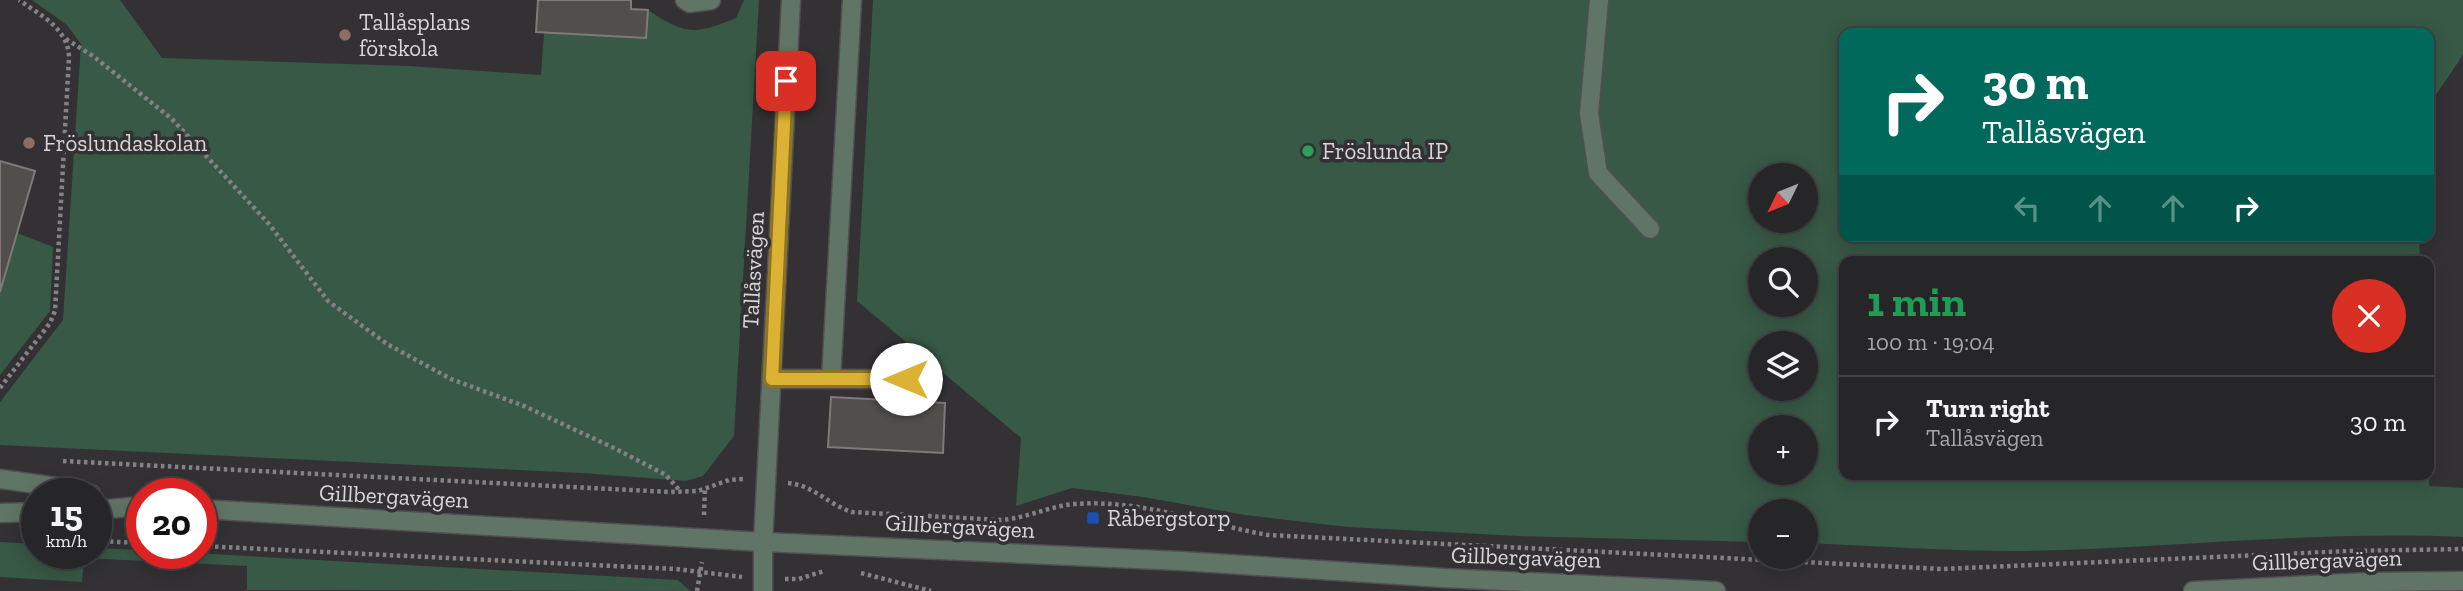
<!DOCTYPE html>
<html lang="en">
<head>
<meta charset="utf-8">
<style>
	:root { --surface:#262527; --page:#2e2d2f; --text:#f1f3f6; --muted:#a4a5a7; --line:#424244 }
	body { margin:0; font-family:"Zilla Slab",serif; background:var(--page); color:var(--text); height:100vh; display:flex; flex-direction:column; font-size:26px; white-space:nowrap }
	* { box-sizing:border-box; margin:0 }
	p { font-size:23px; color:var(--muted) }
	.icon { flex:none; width:38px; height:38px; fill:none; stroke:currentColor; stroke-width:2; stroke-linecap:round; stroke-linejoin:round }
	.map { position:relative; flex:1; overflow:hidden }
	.details { position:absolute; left:1839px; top:256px; width:595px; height:224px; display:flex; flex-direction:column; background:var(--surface); border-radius:14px; box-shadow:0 4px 18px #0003,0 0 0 2px var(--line) }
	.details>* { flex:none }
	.hud { position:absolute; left:1839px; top:28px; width:595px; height:214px; border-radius:14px; box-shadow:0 4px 18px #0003,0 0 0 2px var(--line); background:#00695c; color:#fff; overflow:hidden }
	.needle { width:46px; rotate:227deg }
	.controls { position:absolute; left:1748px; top:163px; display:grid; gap:14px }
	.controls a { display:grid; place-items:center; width:70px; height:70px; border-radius:50%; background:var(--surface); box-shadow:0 4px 18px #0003,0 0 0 2px var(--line); font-size:35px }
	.speed { position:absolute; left:21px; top:478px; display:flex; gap:14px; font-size:35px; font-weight:700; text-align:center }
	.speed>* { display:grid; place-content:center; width:91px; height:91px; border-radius:50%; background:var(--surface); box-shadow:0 4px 18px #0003,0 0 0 2px var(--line); line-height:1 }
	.speed small { font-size:18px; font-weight:400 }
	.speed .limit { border:10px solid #d22; background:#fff; color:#111 }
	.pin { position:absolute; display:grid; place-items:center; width:60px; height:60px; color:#fff; margin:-30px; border-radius:14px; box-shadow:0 4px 10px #0006 }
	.me { position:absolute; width:77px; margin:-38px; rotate:270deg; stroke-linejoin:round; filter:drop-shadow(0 0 5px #0008) }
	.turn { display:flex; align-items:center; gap:24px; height:147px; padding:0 28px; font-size:32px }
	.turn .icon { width:91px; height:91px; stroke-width:2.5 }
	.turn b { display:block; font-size:49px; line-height:60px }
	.lanes { display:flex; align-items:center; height:66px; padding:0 28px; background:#0003; justify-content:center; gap:35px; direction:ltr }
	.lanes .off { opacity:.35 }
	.round { display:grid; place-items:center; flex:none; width:74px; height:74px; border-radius:37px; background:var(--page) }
	.overview { display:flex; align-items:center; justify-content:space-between; height:119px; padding:0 28px }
	h1 { font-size:42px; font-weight:700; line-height:52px; color:#1e9e55 }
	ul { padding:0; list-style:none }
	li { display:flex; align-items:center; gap:21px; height:91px; padding:0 28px; border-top:2px solid var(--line) }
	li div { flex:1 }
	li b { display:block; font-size:26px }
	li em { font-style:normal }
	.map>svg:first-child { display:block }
	.green { fill:#375945; fill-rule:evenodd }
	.building { fill:#524e4c; stroke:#7e7a77; stroke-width:2 }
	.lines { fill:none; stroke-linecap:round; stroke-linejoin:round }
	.minor-casing { stroke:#514f52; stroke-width:21 }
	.path { stroke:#848284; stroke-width:4.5; stroke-dasharray:3.5 3.5; stroke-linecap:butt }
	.minor { stroke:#617566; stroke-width:18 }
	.route-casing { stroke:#8e7421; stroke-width:18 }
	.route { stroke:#dbb233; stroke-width:12 }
	.education-dot { fill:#8d6e63; stroke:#333134; stroke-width:2.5 }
	.leisure-dot { fill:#2e9e5b; stroke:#333134; stroke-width:2.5 }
	.transit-dot { fill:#1a4fb4; stroke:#333134; stroke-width:2.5 }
	.labels { text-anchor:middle; stroke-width:7; stroke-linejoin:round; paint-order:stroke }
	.poi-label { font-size:23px; fill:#d8d6d8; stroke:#333134; text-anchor:start }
	.street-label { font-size:23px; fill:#d8d6d8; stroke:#333134 }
</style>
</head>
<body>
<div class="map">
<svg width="2463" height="591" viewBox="0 0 2463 591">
	<rect width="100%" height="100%" fill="#333134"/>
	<!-- green -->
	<g class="green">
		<path d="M32,0h88l42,58 247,8 132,9 3,-42 102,5 2,-28c37,25 47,25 88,8l8,-18h15l-25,436 -31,40 -17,5 -104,-8 -582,-28v-43l63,-82 18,-276 -14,-19z"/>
		<path d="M873,0h1590v55l-32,47 -2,13v-82h-585v203h575l1,25h-576v213h585v12l34,2v49c-149,-7 -297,12 -445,14 -70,0 -142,-5 -212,-8v-32h-46v31l-242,-6 -170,-9 -103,-12 -102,-18 -71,-9 -56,18 5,-68 -164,-137zM1760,175h46v45h-46zM1760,259h46v45h-46zM1760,343h46v45h-46zM1760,427h46v45h-46z"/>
		<polygon points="17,233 53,247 50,311 0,375 0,292"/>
		<polygon points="0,542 37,544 37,553 96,553 96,548 142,550 142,553 193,553 678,580 690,591 247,590 247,566 84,558 82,582 0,577"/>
	</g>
	<!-- building -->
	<g class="building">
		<polygon points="538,0 631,0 631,9 648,10 646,38 536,32"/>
		<polygon points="0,161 35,171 0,292"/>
		<polygon points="831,397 945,403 943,453 828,447"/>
	</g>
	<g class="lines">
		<!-- minor casing -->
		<g class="minor-casing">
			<g id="minor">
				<polyline points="685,0 690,3 711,0"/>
				<polyline points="1599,0 1589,114 1598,173 1650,229"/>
				<polyline points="772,379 906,379"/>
				<polyline points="831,379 852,0"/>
				<polyline points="0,479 71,489 91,494"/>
				<polyline points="201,509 763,542 1181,561 1444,578 1716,591"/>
				<polyline points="96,510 142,506"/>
				<polyline points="0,513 37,512"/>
				<polyline points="763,591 763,542 791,0"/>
				<polyline points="2193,591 2369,582 2463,581"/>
			</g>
		</g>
		<!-- path -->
		<g class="path">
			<polyline points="66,39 93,56 172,119 269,224 328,301 387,344 451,379 524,406 614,448 666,475 680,491"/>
			<path d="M0,388l50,-65 5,-12 14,-254c-1,-29 -29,-42 -50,-57"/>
			<polyline points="63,461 670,492 698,491 729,480 744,479"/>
			<path d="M788,483c25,2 41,22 64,29l149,8c26,-2 49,-14 74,-16 65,-5 130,20 193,31l674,34 409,-18 112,-2"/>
			<polyline points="704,515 705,488"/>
			<polyline points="96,541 142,543"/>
			<polyline points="201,546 676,569 742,577"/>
			<polyline points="861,573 931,591"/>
			<polyline points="785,579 799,579 824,571"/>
			<polyline points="697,591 702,562"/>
		</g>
		<!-- minor -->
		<use href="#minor" class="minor"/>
	</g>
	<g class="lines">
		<!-- route casing -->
		<g class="route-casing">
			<polyline id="route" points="786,81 772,379 906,379"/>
		</g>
		<!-- route -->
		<use href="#route" class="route"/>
	</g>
	<!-- markers -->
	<g class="education-dot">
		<circle cx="345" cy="35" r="7"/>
		<circle cx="29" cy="143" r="7"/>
	</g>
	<circle class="leisure-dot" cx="1308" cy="151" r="7"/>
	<rect class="transit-dot" x="1086" y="511" width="14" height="14" rx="3.5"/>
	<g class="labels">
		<!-- poi labels -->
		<g class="poi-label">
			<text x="359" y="30">Tallåsplans<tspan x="359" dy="26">förskola</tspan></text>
			<text x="43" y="151">Fröslundaskolan</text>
			<text x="1322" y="159">Fröslunda IP</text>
			<text x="1107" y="526">Råbergstorp</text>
		</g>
		<!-- street labels -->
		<g class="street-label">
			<text transform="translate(753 270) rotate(-87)" y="8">Tallåsvägen</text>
			<text transform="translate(394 496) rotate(3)" y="8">Gillbergavägen</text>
			<text transform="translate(960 526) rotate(3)" y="8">Gillbergavägen</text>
			<text transform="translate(1526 557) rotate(2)" y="8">Gillbergavägen</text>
			<text transform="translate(2327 560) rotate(-2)" y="8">Gillbergavägen</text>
		</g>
	</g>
</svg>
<div class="controls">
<a><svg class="needle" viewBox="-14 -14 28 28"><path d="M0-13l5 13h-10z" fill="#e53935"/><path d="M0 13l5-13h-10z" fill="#a4a5a7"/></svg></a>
<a><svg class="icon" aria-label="search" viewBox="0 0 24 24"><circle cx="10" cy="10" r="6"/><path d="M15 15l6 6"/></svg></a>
<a><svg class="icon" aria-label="layers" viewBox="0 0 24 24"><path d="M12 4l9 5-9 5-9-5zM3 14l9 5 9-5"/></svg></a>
<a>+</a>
<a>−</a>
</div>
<div class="speed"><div>15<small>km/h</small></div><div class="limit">20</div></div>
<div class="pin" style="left:786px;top:81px;background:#d93025"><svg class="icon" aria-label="arrive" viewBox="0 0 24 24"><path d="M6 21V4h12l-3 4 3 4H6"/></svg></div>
<svg class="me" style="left:906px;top:379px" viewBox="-20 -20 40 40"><circle r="19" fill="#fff"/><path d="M0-13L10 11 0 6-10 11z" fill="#dbb233"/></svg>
<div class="hud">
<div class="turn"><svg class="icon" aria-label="right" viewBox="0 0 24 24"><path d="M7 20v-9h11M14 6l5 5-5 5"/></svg><div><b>30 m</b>Tallåsvägen</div></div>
<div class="lanes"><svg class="icon off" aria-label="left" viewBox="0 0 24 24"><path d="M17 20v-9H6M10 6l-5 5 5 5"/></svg><svg class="icon off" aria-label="ahead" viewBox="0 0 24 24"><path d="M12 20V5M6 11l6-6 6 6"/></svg><svg class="icon off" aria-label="ahead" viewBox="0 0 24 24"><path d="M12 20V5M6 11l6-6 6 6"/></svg><svg class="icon" aria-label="right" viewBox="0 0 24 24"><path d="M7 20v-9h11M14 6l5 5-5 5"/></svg></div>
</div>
<section class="details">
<div class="overview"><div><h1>1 min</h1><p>100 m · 19:04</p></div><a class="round" style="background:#d93025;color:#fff"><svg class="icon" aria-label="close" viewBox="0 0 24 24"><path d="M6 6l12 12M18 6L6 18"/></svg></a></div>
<ul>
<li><svg class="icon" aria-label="right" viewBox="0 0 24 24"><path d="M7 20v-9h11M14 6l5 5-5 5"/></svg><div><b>Turn right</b><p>Tallåsvägen</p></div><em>30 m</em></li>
</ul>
</section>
</div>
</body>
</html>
